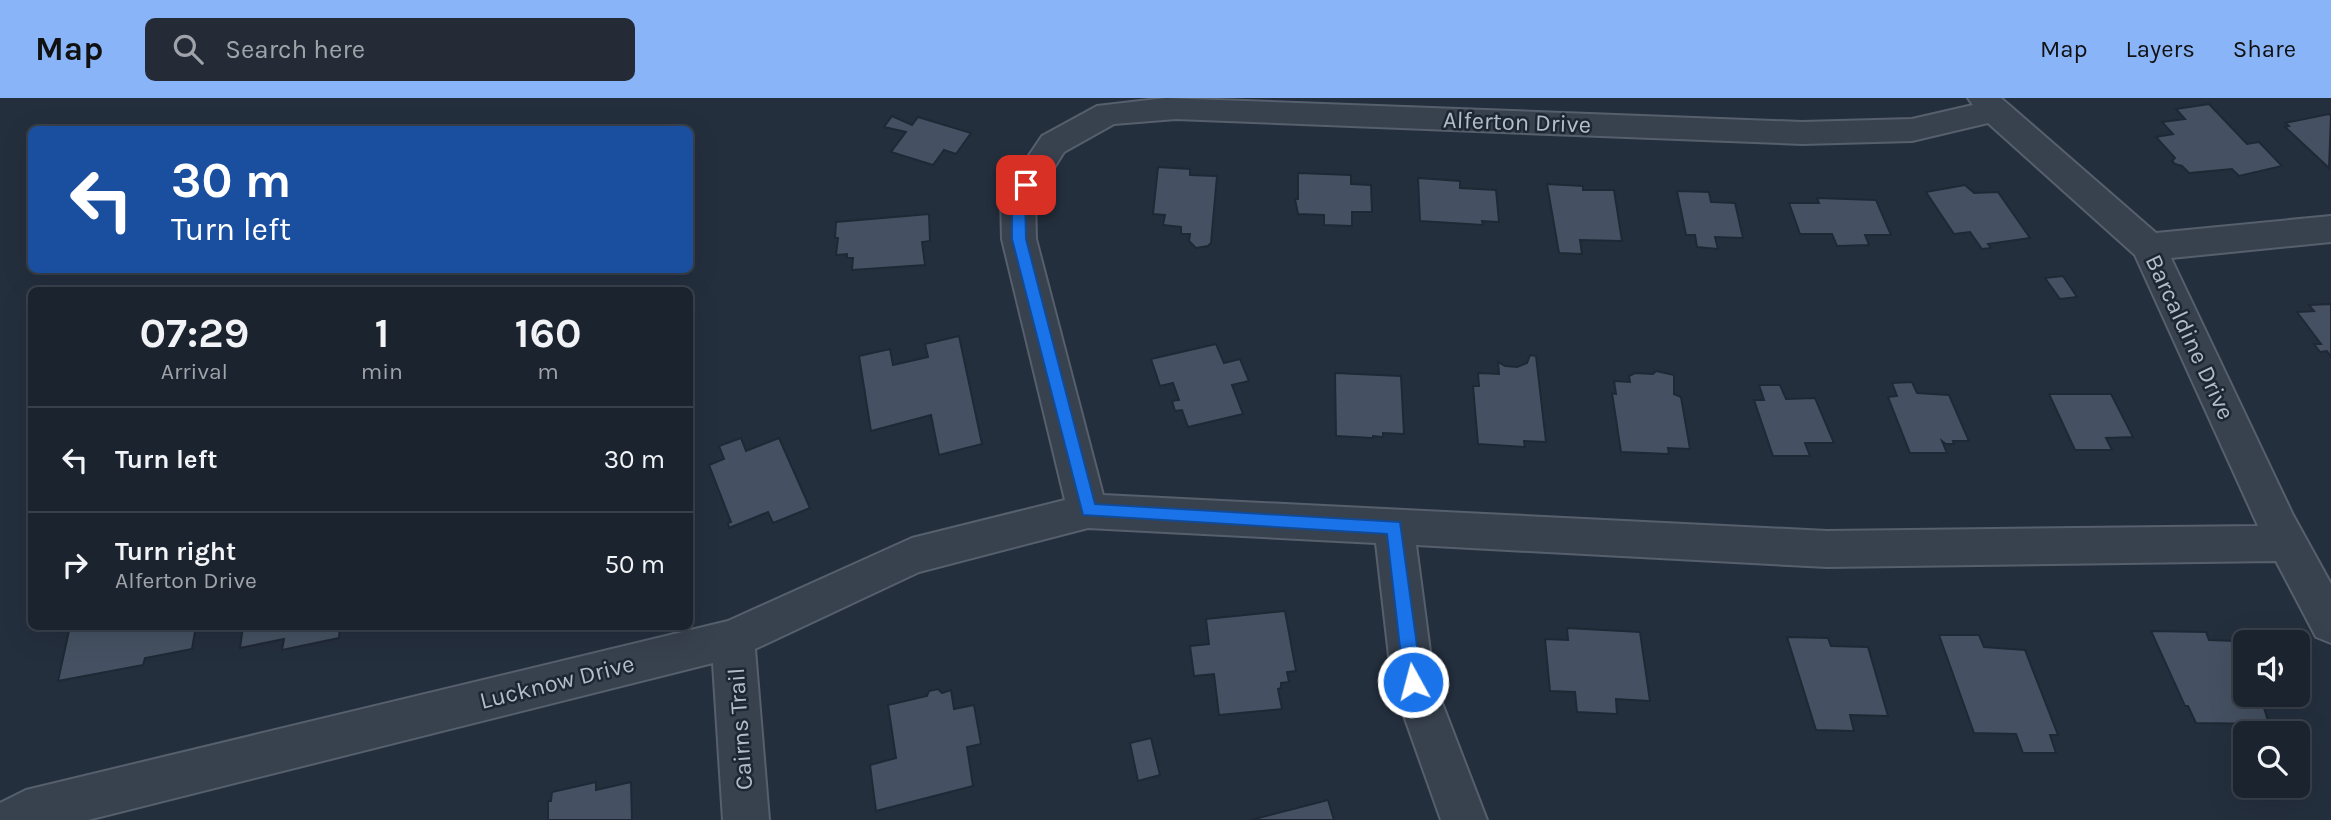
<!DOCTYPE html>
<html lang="en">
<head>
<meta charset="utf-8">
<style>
	:root { --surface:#1b232e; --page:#242b36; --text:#f1f3f6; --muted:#a0a4aa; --line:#39404a; --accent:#8ab4f8 }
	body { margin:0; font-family:Karla,sans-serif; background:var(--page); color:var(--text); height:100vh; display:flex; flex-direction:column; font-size:26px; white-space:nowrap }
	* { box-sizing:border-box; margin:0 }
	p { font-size:23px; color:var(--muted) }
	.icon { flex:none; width:38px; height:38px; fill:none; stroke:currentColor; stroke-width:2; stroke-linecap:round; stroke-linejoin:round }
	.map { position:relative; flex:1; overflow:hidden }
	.details { position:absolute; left:28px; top:189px; width:665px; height:343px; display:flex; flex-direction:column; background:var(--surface); border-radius:10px; box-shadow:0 7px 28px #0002,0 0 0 2px var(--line) }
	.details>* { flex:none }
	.hud { position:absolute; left:28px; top:28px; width:665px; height:147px; border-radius:10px; box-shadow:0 7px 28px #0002,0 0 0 2px var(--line); background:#1a4fa0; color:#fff; overflow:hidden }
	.tools { position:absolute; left:2233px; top:532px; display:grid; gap:14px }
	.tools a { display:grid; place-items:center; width:77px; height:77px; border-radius:10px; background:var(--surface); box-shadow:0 7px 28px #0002,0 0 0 2px var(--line); font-size:35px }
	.pin { position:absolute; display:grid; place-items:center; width:60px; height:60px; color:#fff; margin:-30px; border-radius:14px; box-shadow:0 4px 10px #0006 }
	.me { position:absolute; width:77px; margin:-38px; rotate:353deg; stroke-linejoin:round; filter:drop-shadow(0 0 5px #0008) }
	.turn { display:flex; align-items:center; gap:24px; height:147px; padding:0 28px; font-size:32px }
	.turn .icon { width:91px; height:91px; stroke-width:2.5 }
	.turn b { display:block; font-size:49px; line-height:60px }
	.eta { display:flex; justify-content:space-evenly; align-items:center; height:119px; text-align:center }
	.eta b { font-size:42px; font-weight:700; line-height:49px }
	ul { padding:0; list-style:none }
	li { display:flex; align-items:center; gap:21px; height:105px; padding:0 28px; border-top:2px solid var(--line) }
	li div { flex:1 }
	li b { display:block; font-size:26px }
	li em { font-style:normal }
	header { display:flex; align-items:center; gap:42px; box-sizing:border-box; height:98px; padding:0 35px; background:var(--accent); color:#111 }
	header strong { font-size:33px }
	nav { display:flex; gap:38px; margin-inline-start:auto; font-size:24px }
	.search { width:490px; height:63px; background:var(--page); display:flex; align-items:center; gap:18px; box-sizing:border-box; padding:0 24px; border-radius:10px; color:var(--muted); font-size:26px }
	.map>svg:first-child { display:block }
	.building { fill:#455162; stroke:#1f2835; stroke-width:2 }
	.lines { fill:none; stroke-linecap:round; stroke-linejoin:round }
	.minor-casing { stroke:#565f6c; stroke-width:4 }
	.minor { fill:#38414e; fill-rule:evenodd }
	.route { fill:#1a73e8; stroke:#114b97; stroke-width:2 }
	.labels { text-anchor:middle; stroke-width:5; stroke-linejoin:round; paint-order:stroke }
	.street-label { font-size:24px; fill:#b4bcc9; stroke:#1d2633 }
</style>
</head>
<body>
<header>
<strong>Map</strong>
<div class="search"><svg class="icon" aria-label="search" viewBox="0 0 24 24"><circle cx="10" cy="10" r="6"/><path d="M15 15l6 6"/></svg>Search here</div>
<nav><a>Map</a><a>Layers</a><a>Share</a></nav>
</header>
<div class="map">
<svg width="2331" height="722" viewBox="0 0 2331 722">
	<rect width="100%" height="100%" fill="#242f3e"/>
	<!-- building -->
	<g class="building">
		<polygon points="2209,6 2247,46 2259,44 2282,68 2239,78 2232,71 2189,75 2182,68 2175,66 2172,63 2175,60 2156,39 2173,36 2162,24 2185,21 2176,11"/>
		<polygon points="2329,16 2331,18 2329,70 2285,29 2289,28 2285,25"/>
		<polygon points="892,18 912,27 918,19 971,35 956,56 944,52 933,67 891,54 906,34 884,29"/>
		<polygon points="1158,69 1190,71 1190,77 1217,78 1211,145 1208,148 1196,150 1189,143 1190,136 1181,136 1181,129 1163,127 1165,117 1153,116"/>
		<polygon points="1298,75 1351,77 1351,86 1371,87 1372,114 1352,114 1352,128 1324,127 1324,117 1298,116 1295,101 1298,101"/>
		<polygon points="1418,80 1460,83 1460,90 1496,92 1499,124 1482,123 1483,127 1420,123"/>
		<polygon points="1547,86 1583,88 1583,92 1614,92 1622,143 1580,142 1582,156 1559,155"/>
		<polygon points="1965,87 1974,95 1998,94 2030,140 1988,146 1991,150 1982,151 1970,134 1954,136 1926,94"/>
		<polygon points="1677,93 1709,94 1711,104 1735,105 1743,140 1715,139 1718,151 1697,149 1695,137 1686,137"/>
		<polygon points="1817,100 1876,102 1891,137 1865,137 1869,147 1837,148 1832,136 1800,136 1789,105 1819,105"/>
		<polygon points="929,116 930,143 922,144 925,167 852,172 853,160 847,160 847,156 836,157 838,140 835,140 836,124"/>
		<polygon points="2063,178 2077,199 2060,201 2045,180"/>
		<polygon points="2331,206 2331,259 2327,253 2320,254 2314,246 2321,246 2297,214 2314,213 2309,207"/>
		<polygon points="959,238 982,346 939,357 931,317 871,333 859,258 890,251 893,267 928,259 925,246"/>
		<polygon points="1216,246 1224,265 1240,261 1249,283 1232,287 1243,316 1188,329 1182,312 1175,313 1172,303 1179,302 1173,285 1160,288 1151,261"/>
		<polygon points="1530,257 1536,258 1546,344 1524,343 1525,349 1478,346 1473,288 1479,288 1478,275 1499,276 1498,264 1505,268 1517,269 1527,265"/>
		<polygon points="1656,273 1674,277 1674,296 1681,299 1690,351 1668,350 1669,356 1621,354 1612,295 1616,296 1614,283 1630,284 1629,278 1635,275 1653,276"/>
		<polygon points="1335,275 1401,278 1404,336 1383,335 1383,339 1373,338 1373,340 1336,338"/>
		<polygon points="1912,284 1917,295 1949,297 1969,343 1953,343 1954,346 1946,346 1942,343 1947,355 1910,355 1888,299 1897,298 1892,285"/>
		<polygon points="1759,287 1780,287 1786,301 1815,300 1834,345 1805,345 1810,358 1773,358 1754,302 1764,302"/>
		<polygon points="2049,296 2111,296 2133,339 2106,340 2112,352 2075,352"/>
		<polygon points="741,340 746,353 779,340 810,410 773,425 768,414 729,430 728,425 731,424 709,367 724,361 719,348"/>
		<polygon points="1285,513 1296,573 1287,574 1289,584 1281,585 1281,590 1278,591 1282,611 1219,617 1214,576 1194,578 1190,548 1209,546 1206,521"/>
		<polygon points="70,528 196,528 192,551 145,560 143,567 58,583"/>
		<polygon points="243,528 338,529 340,528 339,540 282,552 284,541 240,550"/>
		<polygon points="1567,530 1640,534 1650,603 1616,601 1617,616 1577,614 1575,594 1550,593 1545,541 1568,542"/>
		<polygon points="2151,533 2206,534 2209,542 2236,543 2245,567 2245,597 2260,597 2269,626 2196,625 2188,608 2185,608"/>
		<polygon points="1939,537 1979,537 1984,549 2025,552 2058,637 2050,637 2056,655 2023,655 2016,636 1974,635"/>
		<polygon points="1787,539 1828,540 1831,548 1868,549 1888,618 1850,617 1854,633 1816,632"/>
		<polygon points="938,591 942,595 951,592 954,611 974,607 981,646 967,649 973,688 876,713 870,667 896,660 888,607 927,598 929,593"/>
		<polygon points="1151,640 1160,677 1138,683 1130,645"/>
		<polygon points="596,684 596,692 631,684 632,722 548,722 548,703 551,703 552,694"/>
		<polygon points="1328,702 1334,722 1251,722"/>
	</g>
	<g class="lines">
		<!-- minor casing -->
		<g class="minor-casing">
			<path id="minor" d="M1166,0l636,24 110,-3 61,-14 -5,-7h33l155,135 175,-17v26l-160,16 122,257 38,69v59l-15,-6 -40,-76 -449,6 -411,-22 18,137 53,138h-46l-49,-138 -16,-139 -288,-15 -169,44 -164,77 14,171h-46l-10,-157 -625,157h-88v-17l26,-13 702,-169 184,-83 153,-38 -63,-261 -1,-42 41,-61 55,-30zM1176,21l626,25 110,-3 76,-18 147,132 123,271 -431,5 -724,-36 -67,-256 -1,-41 29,-46 50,-28z"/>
		</g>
		<!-- minor -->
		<use href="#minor" class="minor"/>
	</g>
	<!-- route -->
	<polygon class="route" points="1026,82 1033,87 1025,99 1026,141 1095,406 1400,424 1422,584 1419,590 1413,592 1407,590 1404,584 1387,436 1083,417 1012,141 1012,99 1021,83"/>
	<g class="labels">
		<!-- street labels -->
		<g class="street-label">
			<text transform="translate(1517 24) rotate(2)" y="8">Alferton Drive</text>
			<text transform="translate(2190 239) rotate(65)" y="8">Barcaldine Drive</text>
			<text transform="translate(557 584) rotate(-14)" y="8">Lucknow Drive</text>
			<text transform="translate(740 631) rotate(-94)" y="8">Cairns Trail</text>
		</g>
	</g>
</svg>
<div class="tools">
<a><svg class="icon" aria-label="sound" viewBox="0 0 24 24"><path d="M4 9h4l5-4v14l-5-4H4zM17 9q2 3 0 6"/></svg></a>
<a><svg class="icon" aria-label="search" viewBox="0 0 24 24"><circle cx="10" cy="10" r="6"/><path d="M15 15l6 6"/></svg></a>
</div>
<div class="pin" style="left:1026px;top:87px;background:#d93025"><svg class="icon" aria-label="arrive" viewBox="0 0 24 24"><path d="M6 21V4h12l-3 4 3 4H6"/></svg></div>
<svg class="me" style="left:1413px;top:584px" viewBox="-20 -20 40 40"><circle r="17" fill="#1a73e8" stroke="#fff" stroke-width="3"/><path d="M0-11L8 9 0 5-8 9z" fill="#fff"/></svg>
<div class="hud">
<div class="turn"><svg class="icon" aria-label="left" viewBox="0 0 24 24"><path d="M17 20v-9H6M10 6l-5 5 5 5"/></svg><div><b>30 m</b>Turn left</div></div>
</div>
<section class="details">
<div class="eta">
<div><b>07:29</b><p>Arrival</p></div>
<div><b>1</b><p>min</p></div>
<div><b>160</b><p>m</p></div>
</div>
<ul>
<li><svg class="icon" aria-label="left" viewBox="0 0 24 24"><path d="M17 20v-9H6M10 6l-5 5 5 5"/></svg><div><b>Turn left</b></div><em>30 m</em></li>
<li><svg class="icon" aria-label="right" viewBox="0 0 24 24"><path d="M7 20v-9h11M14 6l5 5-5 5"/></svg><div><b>Turn right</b><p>Alferton Drive</p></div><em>50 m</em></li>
</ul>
</section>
</div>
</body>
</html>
